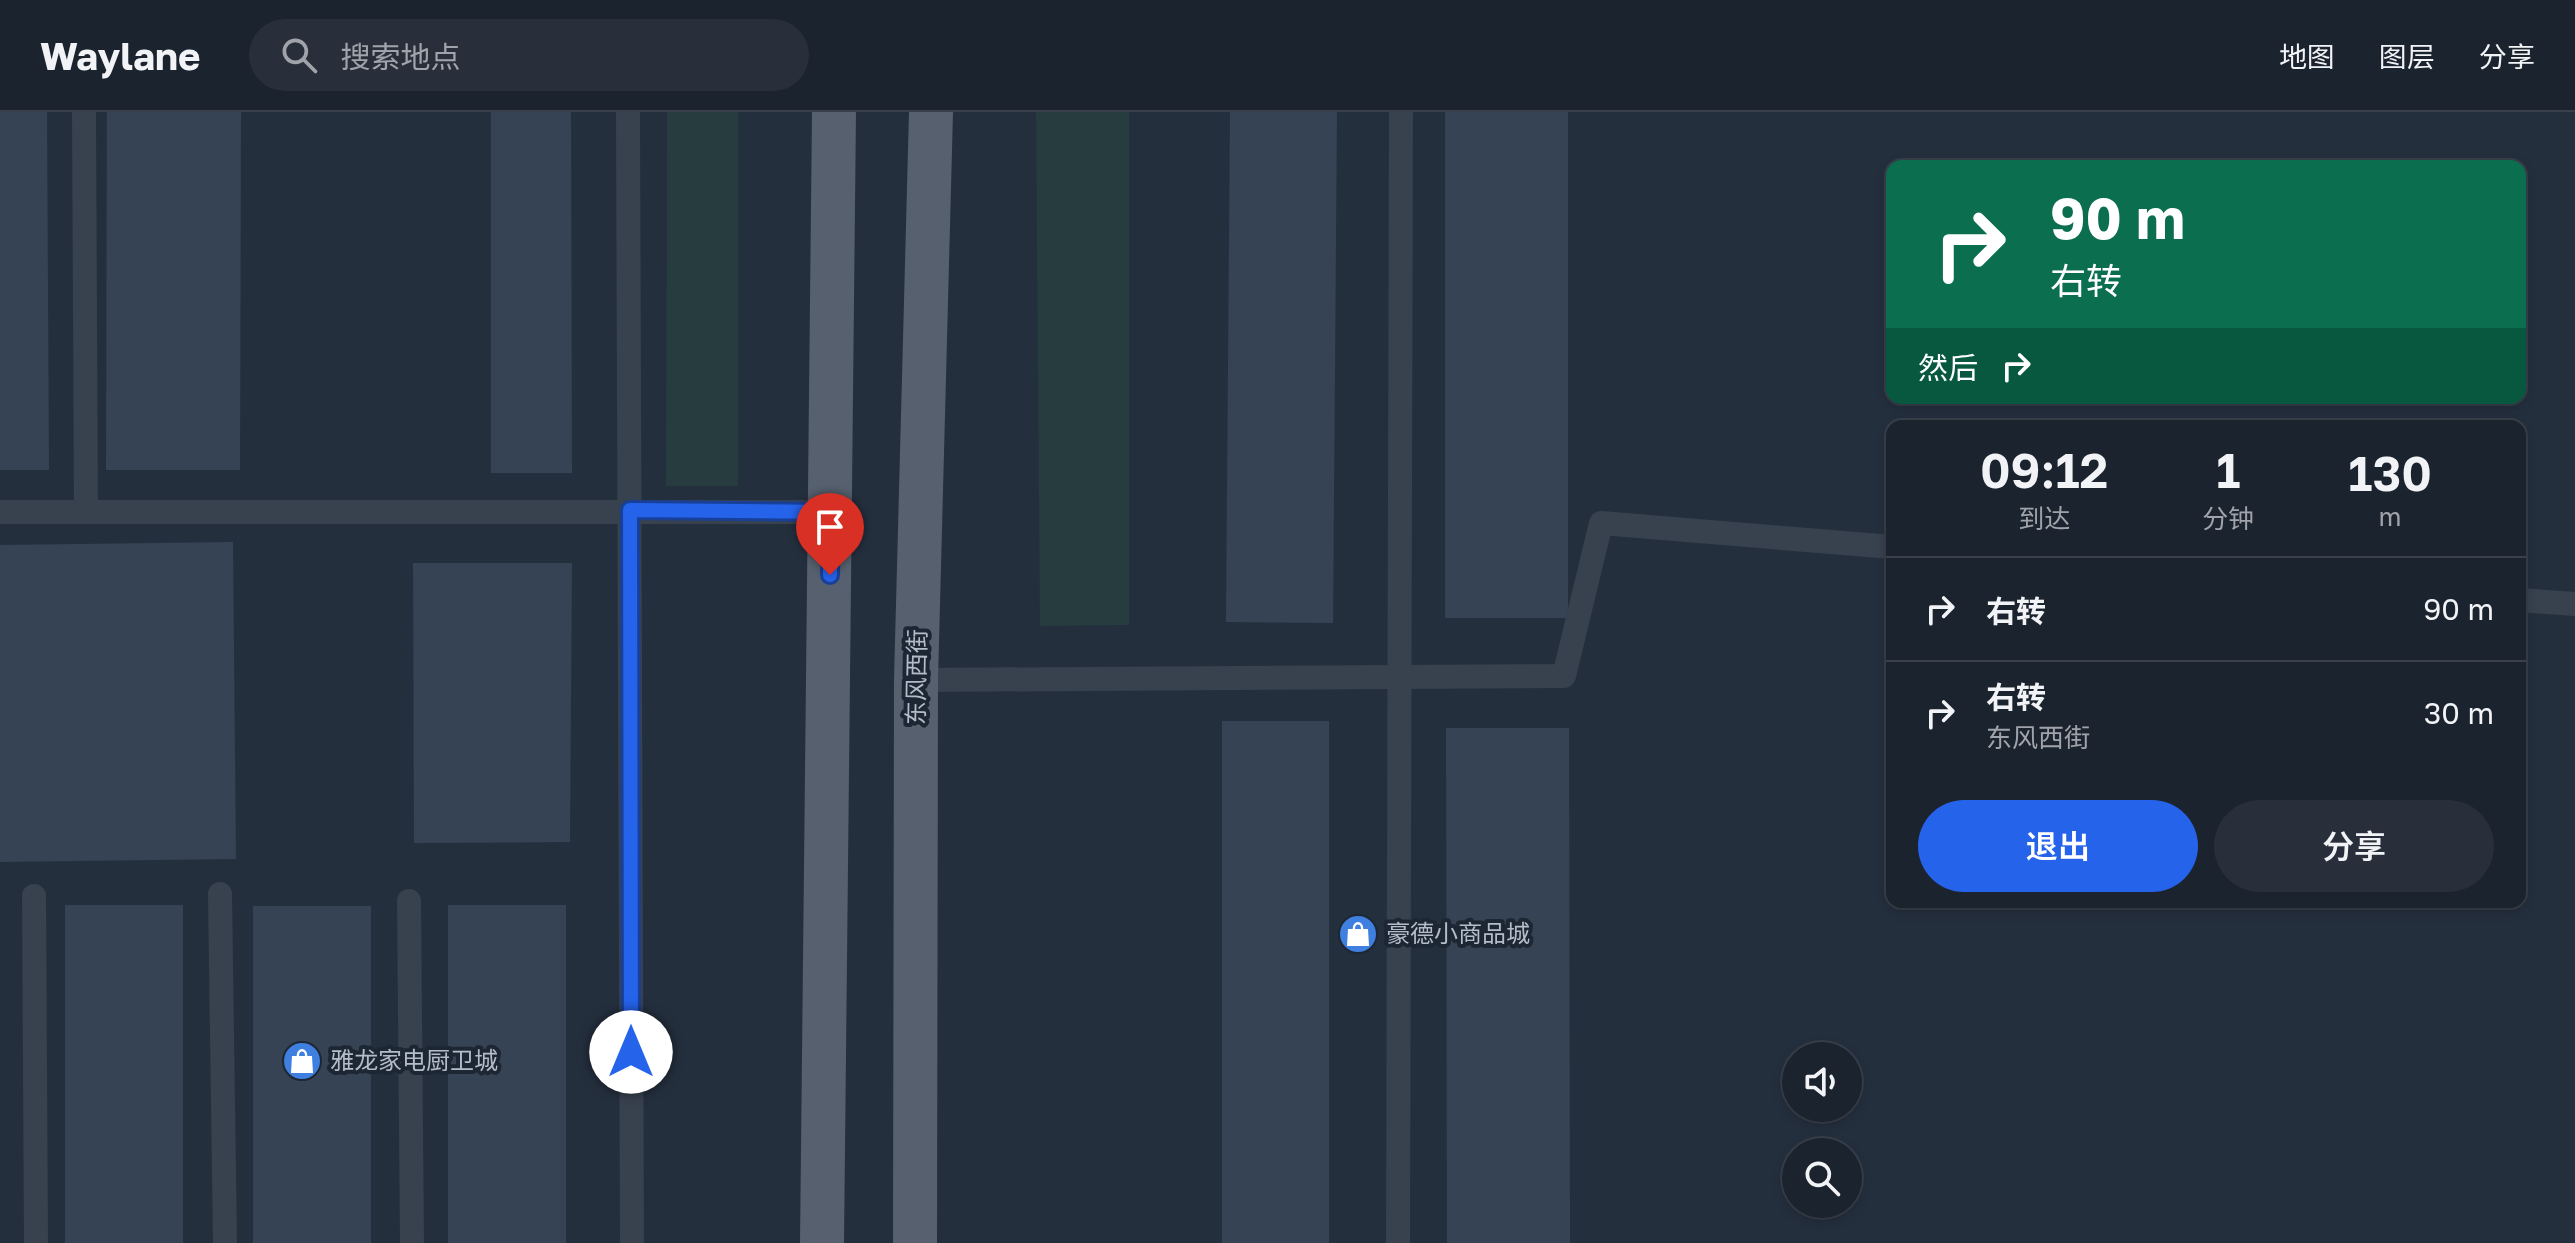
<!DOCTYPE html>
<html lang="zh">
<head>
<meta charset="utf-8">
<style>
	:root { --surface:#1b232e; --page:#282f3a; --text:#f1f3f6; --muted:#a0a4aa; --line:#39404a; --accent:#2563eb }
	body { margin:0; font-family:"Golos Text","Noto Sans SC",sans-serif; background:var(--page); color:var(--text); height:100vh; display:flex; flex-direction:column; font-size:30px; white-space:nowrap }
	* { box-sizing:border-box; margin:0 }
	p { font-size:26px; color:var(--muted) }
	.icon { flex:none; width:44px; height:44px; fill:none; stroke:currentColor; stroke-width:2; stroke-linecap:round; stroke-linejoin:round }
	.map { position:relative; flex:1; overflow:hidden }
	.side { position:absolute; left:1886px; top:308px; width:640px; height:488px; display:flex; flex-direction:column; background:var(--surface); border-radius:16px; box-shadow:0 4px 12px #0003,0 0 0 2px var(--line) }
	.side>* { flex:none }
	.hud { position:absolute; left:1886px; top:48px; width:640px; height:244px; border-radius:16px; box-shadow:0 4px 12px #0003,0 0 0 2px var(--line); background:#0b6e4f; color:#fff; overflow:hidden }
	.controls { position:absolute; left:1782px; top:930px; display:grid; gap:16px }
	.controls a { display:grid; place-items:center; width:80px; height:80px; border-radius:50%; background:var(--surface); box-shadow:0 4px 12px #0003,0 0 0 2px var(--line); font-size:40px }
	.pin { position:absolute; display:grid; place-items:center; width:68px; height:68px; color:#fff; margin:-82px -34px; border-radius:50% 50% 50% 0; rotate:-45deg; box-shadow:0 0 8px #0007 }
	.pin .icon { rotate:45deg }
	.me { position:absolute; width:88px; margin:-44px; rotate:0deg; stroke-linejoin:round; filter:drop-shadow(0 0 6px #0008) }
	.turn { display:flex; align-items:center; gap:28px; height:168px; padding:0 32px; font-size:36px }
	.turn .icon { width:104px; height:104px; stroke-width:2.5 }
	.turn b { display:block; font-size:56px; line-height:68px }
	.then { display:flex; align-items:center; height:76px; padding:0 32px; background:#0003; gap:16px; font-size:30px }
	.eta { display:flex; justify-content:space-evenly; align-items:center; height:136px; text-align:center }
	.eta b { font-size:48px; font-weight:600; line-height:56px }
	.primary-button { display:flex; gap:16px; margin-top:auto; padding:16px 32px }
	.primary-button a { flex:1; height:92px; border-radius:48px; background:var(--accent); color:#fff; font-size:32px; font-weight:600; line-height:92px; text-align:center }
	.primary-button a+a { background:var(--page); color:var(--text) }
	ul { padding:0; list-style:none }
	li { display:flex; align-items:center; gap:24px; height:104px; padding:0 32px; border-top:2px solid var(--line) }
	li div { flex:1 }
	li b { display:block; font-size:30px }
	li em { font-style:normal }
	header { display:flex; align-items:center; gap:48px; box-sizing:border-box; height:112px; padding:0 40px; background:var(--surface); border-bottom:2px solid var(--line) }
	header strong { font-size:38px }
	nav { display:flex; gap:44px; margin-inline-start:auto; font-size:28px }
	.search { width:560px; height:72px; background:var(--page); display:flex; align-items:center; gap:20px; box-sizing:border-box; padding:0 28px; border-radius:44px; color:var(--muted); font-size:30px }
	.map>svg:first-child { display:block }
	.green { fill:#263c3f }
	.building { fill:#364354 }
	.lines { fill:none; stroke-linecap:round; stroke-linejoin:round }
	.service { stroke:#38414e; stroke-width:24 }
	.primary { stroke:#56606e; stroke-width:44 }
	.route-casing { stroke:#184099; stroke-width:20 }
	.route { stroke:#2563eb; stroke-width:14 }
	.labels { text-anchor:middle; stroke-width:8; stroke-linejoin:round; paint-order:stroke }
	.street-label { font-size:24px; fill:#b4bcc9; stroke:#1d2633 }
	.poi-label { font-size:24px; fill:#b4bcc9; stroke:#1d2633; text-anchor:start }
</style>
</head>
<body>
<header>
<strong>Waylane</strong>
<div class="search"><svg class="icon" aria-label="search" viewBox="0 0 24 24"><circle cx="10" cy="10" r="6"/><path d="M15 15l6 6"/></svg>搜索地点</div>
<nav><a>地图</a><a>图层</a><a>分享</a></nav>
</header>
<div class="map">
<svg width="2575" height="1131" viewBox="0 0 2575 1131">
	<rect width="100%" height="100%" fill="#242f3e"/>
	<!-- green -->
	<g class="green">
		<polygon points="667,0 738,0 738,374 666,374"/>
		<polygon points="1036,0 1129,0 1129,513 1040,514"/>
	</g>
	<!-- building -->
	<g class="building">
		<polygon points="0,0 47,0 49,358 0,358"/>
		<polygon points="107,0 241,0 240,358 106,358"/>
		<polygon points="491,0 571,0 572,361 491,361"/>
		<polygon points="1230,0 1337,0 1333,511 1226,510"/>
		<rect x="1445" y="0" width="123" height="506"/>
		<polygon points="233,430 236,747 0,750 0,433"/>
		<polygon points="413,451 572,451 570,730 414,731"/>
		<rect x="1222" y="609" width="107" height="522"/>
		<polygon points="1446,616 1569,616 1570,1131 1447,1131"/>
		<rect x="65" y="793" width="118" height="338"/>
		<rect x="448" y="793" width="118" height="338"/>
		<rect x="253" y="794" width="118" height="337"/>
	</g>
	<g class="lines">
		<!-- service -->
		<g class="service">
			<polyline points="84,0 86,400"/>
			<polyline points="628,0 632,1131"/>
			<polyline points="0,400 831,400"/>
			<polyline points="2520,488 2575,492"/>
			<polyline points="916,568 1564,564 1601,411 1892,435"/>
			<polyline points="220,782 225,1131"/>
			<polyline points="34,784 36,1131"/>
			<polyline points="409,789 412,1131"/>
			<polyline points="1398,1131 1401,0"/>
		</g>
		<!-- primary -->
		<g class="primary">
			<polyline points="822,1131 834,0"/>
			<polyline points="915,1131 916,568 931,0"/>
		</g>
	</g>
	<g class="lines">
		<!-- route casing -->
		<g class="route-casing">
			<polyline id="route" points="631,940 630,398 831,400 830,463"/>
		</g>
		<!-- route -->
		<use href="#route" class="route"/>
	</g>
	<!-- icons -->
	<defs>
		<g id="shop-disc" transform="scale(2)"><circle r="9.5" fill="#3f7fe0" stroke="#1d2633"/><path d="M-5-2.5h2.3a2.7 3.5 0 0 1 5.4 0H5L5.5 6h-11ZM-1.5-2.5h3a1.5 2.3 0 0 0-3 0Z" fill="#fff"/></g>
	</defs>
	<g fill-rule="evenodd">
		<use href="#shop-disc" x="1358" y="822"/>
		<use href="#shop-disc" x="302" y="949"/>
	</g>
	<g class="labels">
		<!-- street labels -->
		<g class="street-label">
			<text transform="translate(917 565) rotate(-89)" y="8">东风西街</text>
		</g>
		<!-- poi labels -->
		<g class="poi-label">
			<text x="1386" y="830">豪德小商品城</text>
			<text x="330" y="957">雅龙家电厨卫城</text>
		</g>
	</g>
</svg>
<div class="controls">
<a><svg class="icon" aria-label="sound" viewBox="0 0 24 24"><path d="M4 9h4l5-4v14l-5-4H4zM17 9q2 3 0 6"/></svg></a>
<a><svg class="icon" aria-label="search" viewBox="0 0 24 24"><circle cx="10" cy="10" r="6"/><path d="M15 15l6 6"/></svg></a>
</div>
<div class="pin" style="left:830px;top:463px;background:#d93025"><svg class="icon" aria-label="arrive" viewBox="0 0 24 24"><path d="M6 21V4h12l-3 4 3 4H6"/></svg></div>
<svg class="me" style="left:631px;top:940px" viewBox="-20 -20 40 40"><circle r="19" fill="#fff"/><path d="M0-13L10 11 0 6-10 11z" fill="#2563eb"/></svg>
<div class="hud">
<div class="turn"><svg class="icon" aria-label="right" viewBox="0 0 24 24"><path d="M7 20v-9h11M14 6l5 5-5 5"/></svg><div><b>90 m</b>右转</div></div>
<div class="then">然后<svg class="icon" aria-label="right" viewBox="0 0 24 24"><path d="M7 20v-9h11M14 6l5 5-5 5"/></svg></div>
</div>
<section class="side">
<div class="eta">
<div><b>09:12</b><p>到达</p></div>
<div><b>1</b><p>分钟</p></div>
<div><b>130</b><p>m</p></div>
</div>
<ul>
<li><svg class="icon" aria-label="right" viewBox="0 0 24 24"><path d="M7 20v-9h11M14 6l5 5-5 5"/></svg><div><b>右转</b></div><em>90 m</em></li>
<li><svg class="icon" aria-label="right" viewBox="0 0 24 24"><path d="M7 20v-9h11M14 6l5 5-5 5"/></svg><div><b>右转</b><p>东风西街</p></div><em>30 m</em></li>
</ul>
<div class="primary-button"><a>退出</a><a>分享</a></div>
</section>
</div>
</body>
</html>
